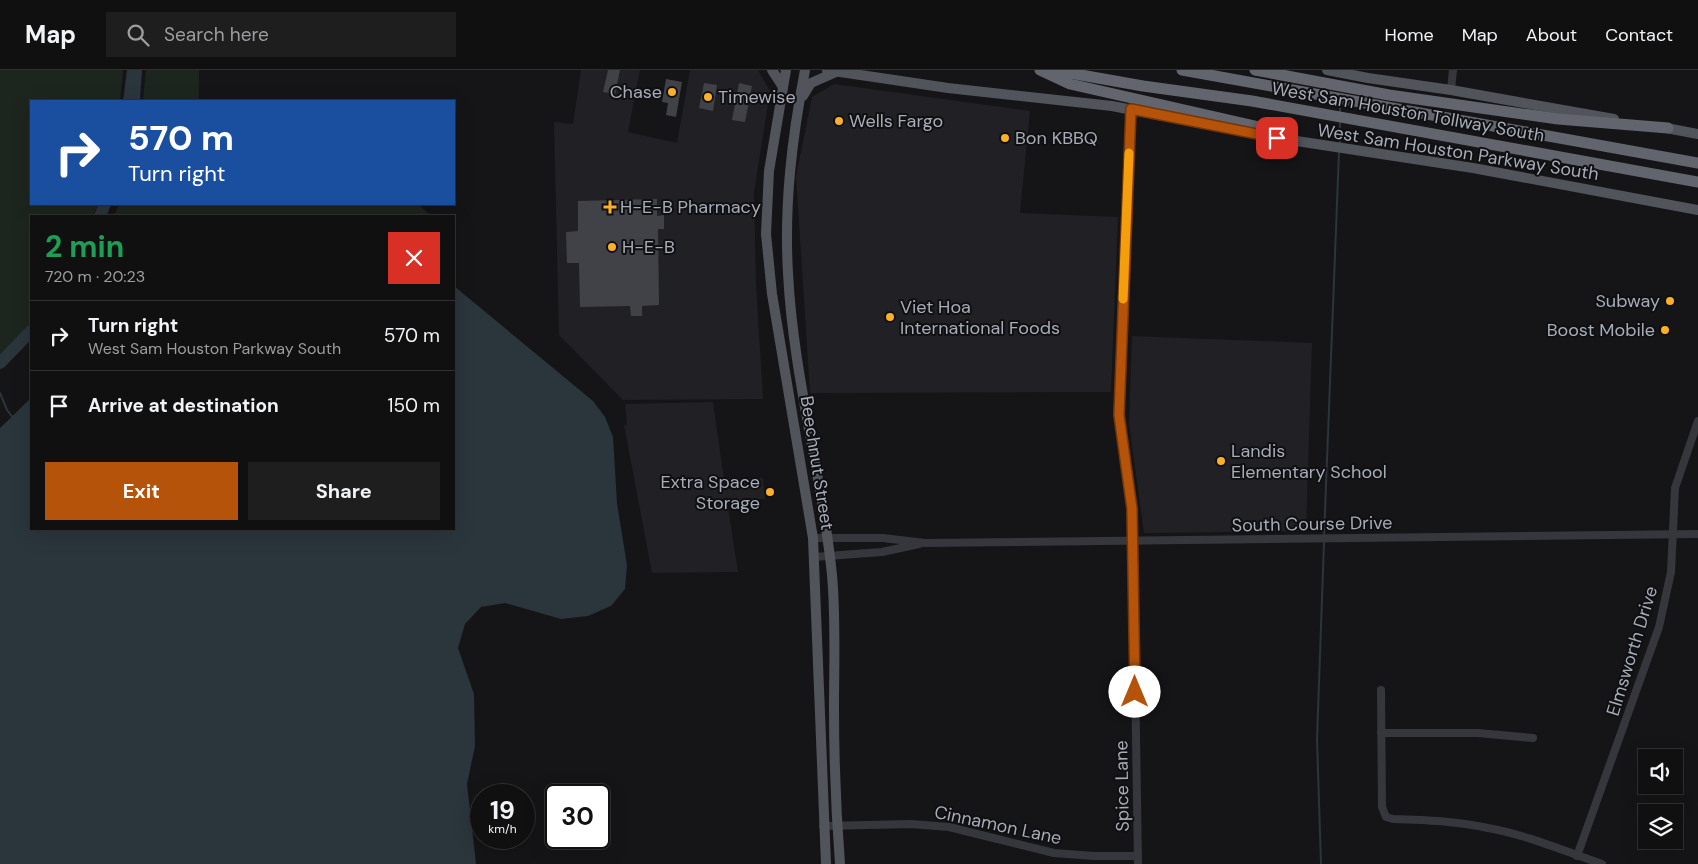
<!DOCTYPE html>
<html lang="en">
<head>
<meta charset="utf-8">
<style>
	:root { --surface:#101011; --page:#1e1e1f; --text:#f1f3f6; --muted:#9c9d9f; --line:#303031; --accent:#b45309 }
	body { margin:0; font-family:"DM Sans",sans-serif; background:var(--page); color:var(--text); height:100vh; display:flex; flex-direction:column; font-size:19px; white-space:nowrap }
	* { box-sizing:border-box; margin:0 }
	p { font-size:16px; color:var(--muted) }
	.icon { flex:none; width:28px; height:28px; fill:none; stroke:currentColor; stroke-width:2; stroke-linecap:round; stroke-linejoin:round }
	.map { position:relative; flex:1; overflow:hidden }
	.panel { position:absolute; left:30px; top:145px; width:425px; height:315px; display:flex; flex-direction:column; background:var(--surface); border-radius:0px; box-shadow:0 5px 20px #0002,0 0 0 1px var(--line) }
	.panel>* { flex:none }
	.guide { position:absolute; left:30px; top:30px; width:425px; height:105px; border-radius:0px; box-shadow:0 5px 20px #0002,0 0 0 1px var(--line); background:#1a4fa0; color:#fff; overflow:hidden }
	.buttons { position:absolute; left:1638px; top:679px; display:grid; gap:10px }
	.buttons a { display:grid; place-items:center; width:45px; height:45px; border-radius:0px; background:var(--surface); box-shadow:0 5px 20px #0002,0 0 0 1px var(--line); font-size:25px }
	.speed { position:absolute; left:470px; top:714px; display:flex; gap:10px; font-size:25px; font-weight:700; text-align:center }
	.speed>* { display:grid; place-content:center; width:65px; height:65px; border-radius:50%; background:var(--surface); box-shadow:0 5px 20px #0002,0 0 0 1px var(--line); line-height:1 }
	.speed small { font-size:12px; font-weight:400 }
	.speed .limit { border:2px solid #111; border-radius:8px; background:#fff; color:#111 }
	.pin { position:absolute; display:grid; place-items:center; width:42px; height:42px; color:#fff; margin:-21px; border-radius:10px; box-shadow:0 2px 8px #0006 }
	.me { position:absolute; width:55px; margin:-28px; rotate:0deg; stroke-linejoin:round; filter:drop-shadow(0 0 4px #0008) }
	.turn { display:flex; align-items:center; gap:18px; height:105px; padding:0 15px; font-size:22px }
	.turn .icon { width:65px; height:65px; stroke-width:2.5 }
	.turn b { display:block; font-size:35px; line-height:42px }
	.round { display:grid; place-items:center; flex:none; width:52px; height:52px; border-radius:0px; background:var(--page) }
	.overview { display:flex; align-items:center; justify-content:space-between; height:85px; padding:0 15px }
	h1 { font-size:30px; font-weight:700; line-height:38px; color:#1e9e55 }
	.cta { display:flex; gap:10px; margin-top:auto; padding:10px 15px }
	.cta a { flex:1; height:58px; border-radius:0px; background:var(--accent); color:#fff; font-size:20px; font-weight:700; line-height:58px; text-align:center }
	.cta a+a { background:var(--page); color:var(--text) }
	ul { padding:0; list-style:none }
	li { display:flex; align-items:center; gap:15px; height:70px; padding:0 15px; border-top:1px solid var(--line) }
	li div { flex:1 }
	li b { display:block; font-size:19px }
	li em { font-style:normal }
	header { display:flex; align-items:center; gap:30px; box-sizing:border-box; height:70px; padding:0 25px; background:var(--surface); border-bottom:1px solid var(--line) }
	header strong { font-size:24px }
	nav { display:flex; gap:28px; margin-inline-start:auto; font-size:18px }
	.search { width:350px; height:45px; background:var(--page); display:flex; align-items:center; gap:12px; box-sizing:border-box; padding:0 18px; border-radius:0px; color:var(--muted); font-size:19px }
	.map>svg:first-child { display:block }
	.built { fill:#212125 }
	.green { fill:#1d261e }
	.water { fill:#2b353c }
	.lines { fill:none; stroke-linecap:round; stroke-linejoin:round }
	.stream { stroke:#2b353c; stroke-width:2 }
	.river { stroke:#2b353c; stroke-width:12 }
	.building { fill:#414248 }
	.minor { stroke:#36373d; stroke-width:8 }
	.major { stroke:#52545c; stroke-width:10 }
	.highway { stroke:#62656e; stroke-width:11 }
	.route-casing { stroke:#753606; stroke-width:12 }
	.route { stroke:#b45309; stroke-width:9 }
	.slow { stroke:#f59e0b; stroke-width:9 }
	.poi-dot { fill:#fcaf28; stroke:#101012; stroke-width:2 }
	.labels { text-anchor:middle; stroke-width:4; stroke-linejoin:round; paint-order:stroke }
	.poi-label { font-size:18px; fill:#a6acb8; stroke:#101012; text-anchor:start }
	.street-label { font-size:18px; fill:#a6acb8; stroke:#101012 }
</style>
</head>
<body>
<header>
<strong>Map</strong>
<div class="search"><svg class="icon" aria-label="search" viewBox="0 0 24 24"><circle cx="10" cy="10" r="6"/><path d="M15 15l6 6"/></svg>Search here</div>
<nav><a>Home</a><a>Map</a><a>About</a><a>Contact</a></nav>
</header>
<div class="map">
<svg width="1698" height="794" viewBox="0 0 1698 794">
	<rect width="100%" height="100%" fill="#151517"/>
	<!-- built -->
	<g class="built">
		<polygon points="581,0 640,0 628,62 677,73 690,0 758,0 770,21 754,123 756,213 763,329 623,330 559,265 554,52 573,54"/>
		<polygon points="834,14 1030,41 1020,143 1118,147 1111,322 810,323 796,106 812,27"/>
		<polygon points="1132,266 1312,273 1306,461 1144,463 1129,354"/>
		<polygon points="713,332 724,409 763,408 765,429 727,431 738,502 652,503 624,355 627,355 625,334"/>
	</g>
	<!-- green -->
	<g class="green">
		<polygon points="0,0 123,0 120,31 31,31 31,134 98,134 93,146 31,146 31,256 0,285"/>
		<polygon points="146,0 199,0 199,31 143,31"/>
		<polygon points="119,134 418,134 431,146 114,146"/>
	</g>
	<!-- water -->
	<g class="water">
		<polygon points="127,0 142,0 140,31 123,31"/>
		<polygon points="454,216 593,331 605,347 613,367 617,433 627,495 625,519 611,536 588,546 561,549 505,533 481,537 465,554 458,578 474,624 475,676 467,714 476,794 0,794 0,358 31,328 31,459 454,459"/>
	</g>
	<g class="lines">
		<!-- stream -->
		<g class="stream">
			<polyline points="1340,42 1340,32"/>
			<polyline points="1340,75 1340,52"/>
			<polyline points="0,323 7,340 14,349"/>
			<polyline points="1324,467 1339,82"/>
			<polyline points="1321,794 1317,669 1324,472"/>
		</g>
		<!-- river -->
		<g class="river">
			<polyline points="100,146 105,134"/>
			<polyline points="0,293 31,261"/>
		</g>
	</g>
	<!-- building -->
	<g class="building">
		<polygon points="608,0 620,0 615,24 603,22"/>
		<polygon points="666,9 682,12 676,47 666,45 668,33 662,32"/>
		<polygon points="704,13 717,15 713,41 699,38"/>
		<polygon points="739,13 752,16 745,52 732,50"/>
		<polygon points="657,129 657,146 664,145 664,159 658,159 659,235 642,236 642,246 631,246 630,236 580,237 579,193 567,193 566,162 578,161 578,131"/>
	</g>
	<g class="lines">
		<!-- minor -->
		<g class="minor">
			<polyline points="1451,20 1453,0"/>
			<polyline points="1131,39 1119,345 1132,439 1133,471 1138,794"/>
			<polyline points="813,468 883,468 925,473 1698,464"/>
			<polyline points="814,487 882,482 919,474"/>
			<path d="M1381,620l1,117 4,10 7,2c32,1 63,2 95,9 39,7 76,23 114,36"/>
			<polyline points="1381,663 1478,663 1533,668"/>
			<polyline points="823,756 911,754 949,757 1054,783 1094,786 1138,786"/>
			<polyline points="1577,786 1659,557 1671,502 1675,418 1698,351"/>
		</g>
		<!-- major -->
		<g class="major">
			<polyline points="772,0 783,17"/>
			<polyline points="786,0 769,101 766,164 772,224 813,468 826,794"/>
			<path d="M805,0c-13,68 -21,134 -17,203 5,102 34,201 44,302 4,44 2,89 2,133 0,52 2,104 6,156"/>
			<polyline points="827,0 948,18 1112,36 1277,68 1473,98 1698,140"/>
			<polyline points="1327,0 1368,8 1451,20 1614,49"/>
			<polyline points="803,26 811,13 836,2"/>
			<polyline points="1661,57 1698,64"/>
		</g>
		<!-- highway -->
		<g class="highway">
			<polyline points="1040,0 1070,14 1255,56 1277,68"/>
			<polyline points="1053,0 1143,16 1252,31 1698,112"/>
			<polyline points="1182,0 1698,93"/>
			<polyline points="1255,0 1389,25 1558,49 1668,58"/>
		</g>
	</g>
	<g class="lines">
		<!-- route casing -->
		<g class="route-casing">
			<polyline id="route" points="1135,622 1132,439 1119,345 1131,39 1277,68"/>
		</g>
		<!-- route -->
		<use href="#route" class="route"/>
		<!-- slow -->
		<polyline class="slow" points="1123,229 1129,83"/>
	</g>
	<!-- markers -->
	<g class="poi-dot">
		<circle cx="672" cy="22" r="5"/>
		<circle cx="708" cy="27" r="5"/>
		<circle cx="839" cy="51" r="5"/>
		<circle cx="1005" cy="68" r="5"/>
		<path d="M607.5 129.5h5v5h5v5h-5v5h-5v-5h-5v-5h5z"/>
		<circle cx="612" cy="177" r="5"/>
		<circle cx="1670" cy="231" r="5"/>
		<circle cx="890" cy="247" r="5"/>
		<circle cx="1665" cy="260" r="5"/>
		<circle cx="1221" cy="391" r="5"/>
		<circle cx="770" cy="422" r="5"/>
	</g>
	<g class="labels">
		<!-- poi labels -->
		<g class="poi-label">
			<text x="662" y="28" text-anchor="end">Chase</text>
			<text x="718" y="33">Timewise</text>
			<text x="849" y="57">Wells Fargo</text>
			<text x="1015" y="74">Bon KBBQ</text>
			<text x="620" y="143">H-E-B Pharmacy</text>
			<text x="622" y="183">H-E-B</text>
			<text x="1660" y="237" text-anchor="end">Subway</text>
			<text x="900" y="243">Viet Hoa<tspan x="900" dy="21">International Foods</tspan></text>
			<text x="1655" y="266" text-anchor="end">Boost Mobile</text>
			<text x="1231" y="387">Landis<tspan x="1231" dy="21">Elementary School</tspan></text>
			<text x="760" y="418" text-anchor="end">Extra Space<tspan x="760" dy="21">Storage</tspan></text>
		</g>
		<!-- street labels -->
		<g class="street-label">
			<text transform="translate(1408 42) rotate(10)" y="6">West Sam Houston Tollway South</text>
			<text transform="translate(1458 82) rotate(9)" y="6">West Sam Houston Parkway South</text>
			<text transform="translate(817 393) rotate(81)" y="6">Beechnut Street</text>
			<text transform="translate(1312 454) rotate(-1)" y="6">South Course Drive</text>
			<text transform="translate(1632 581) rotate(-73)" y="6">Elmsworth Drive</text>
			<text transform="translate(1122 716) rotate(-91)" y="6">Spice Lane</text>
			<text transform="translate(998 755) rotate(12)" y="6">Cinnamon Lane</text>
		</g>
	</g>
</svg>
<div class="buttons">
<a><svg class="icon" aria-label="sound" viewBox="0 0 24 24"><path d="M4 9h4l5-4v14l-5-4H4zM17 9q2 3 0 6"/></svg></a>
<a><svg class="icon" aria-label="layers" viewBox="0 0 24 24"><path d="M12 4l9 5-9 5-9-5zM3 14l9 5 9-5"/></svg></a>
</div>
<div class="speed"><div>19<small>km/h</small></div><div class="limit">30</div></div>
<div class="pin" style="left:1277px;top:68px;background:#d93025"><svg class="icon" aria-label="arrive" viewBox="0 0 24 24"><path d="M6 21V4h12l-3 4 3 4H6"/></svg></div>
<svg class="me" style="left:1135px;top:622px" viewBox="-20 -20 40 40"><circle r="19" fill="#fff"/><path d="M0-13L10 11 0 6-10 11z" fill="#b45309"/></svg>
<div class="guide">
<div class="turn"><svg class="icon" aria-label="right" viewBox="0 0 24 24"><path d="M7 20v-9h11M14 6l5 5-5 5"/></svg><div><b>570 m</b>Turn right</div></div>
</div>
<section class="panel">
<div class="overview"><div><h1>2 min</h1><p>720 m · 20:23</p></div><a class="round" style="background:#d93025;color:#fff"><svg class="icon" aria-label="close" viewBox="0 0 24 24"><path d="M6 6l12 12M18 6L6 18"/></svg></a></div>
<ul>
<li><svg class="icon" aria-label="right" viewBox="0 0 24 24"><path d="M7 20v-9h11M14 6l5 5-5 5"/></svg><div><b>Turn right</b><p>West Sam Houston Parkway South</p></div><em>570 m</em></li>
<li><svg class="icon" aria-label="arrive" viewBox="0 0 24 24"><path d="M6 21V4h12l-3 4 3 4H6"/></svg><div><b>Arrive at destination</b></div><em>150 m</em></li>
</ul>
<div class="cta"><a>Exit</a><a>Share</a></div>
</section>
</div>
</body>
</html>
